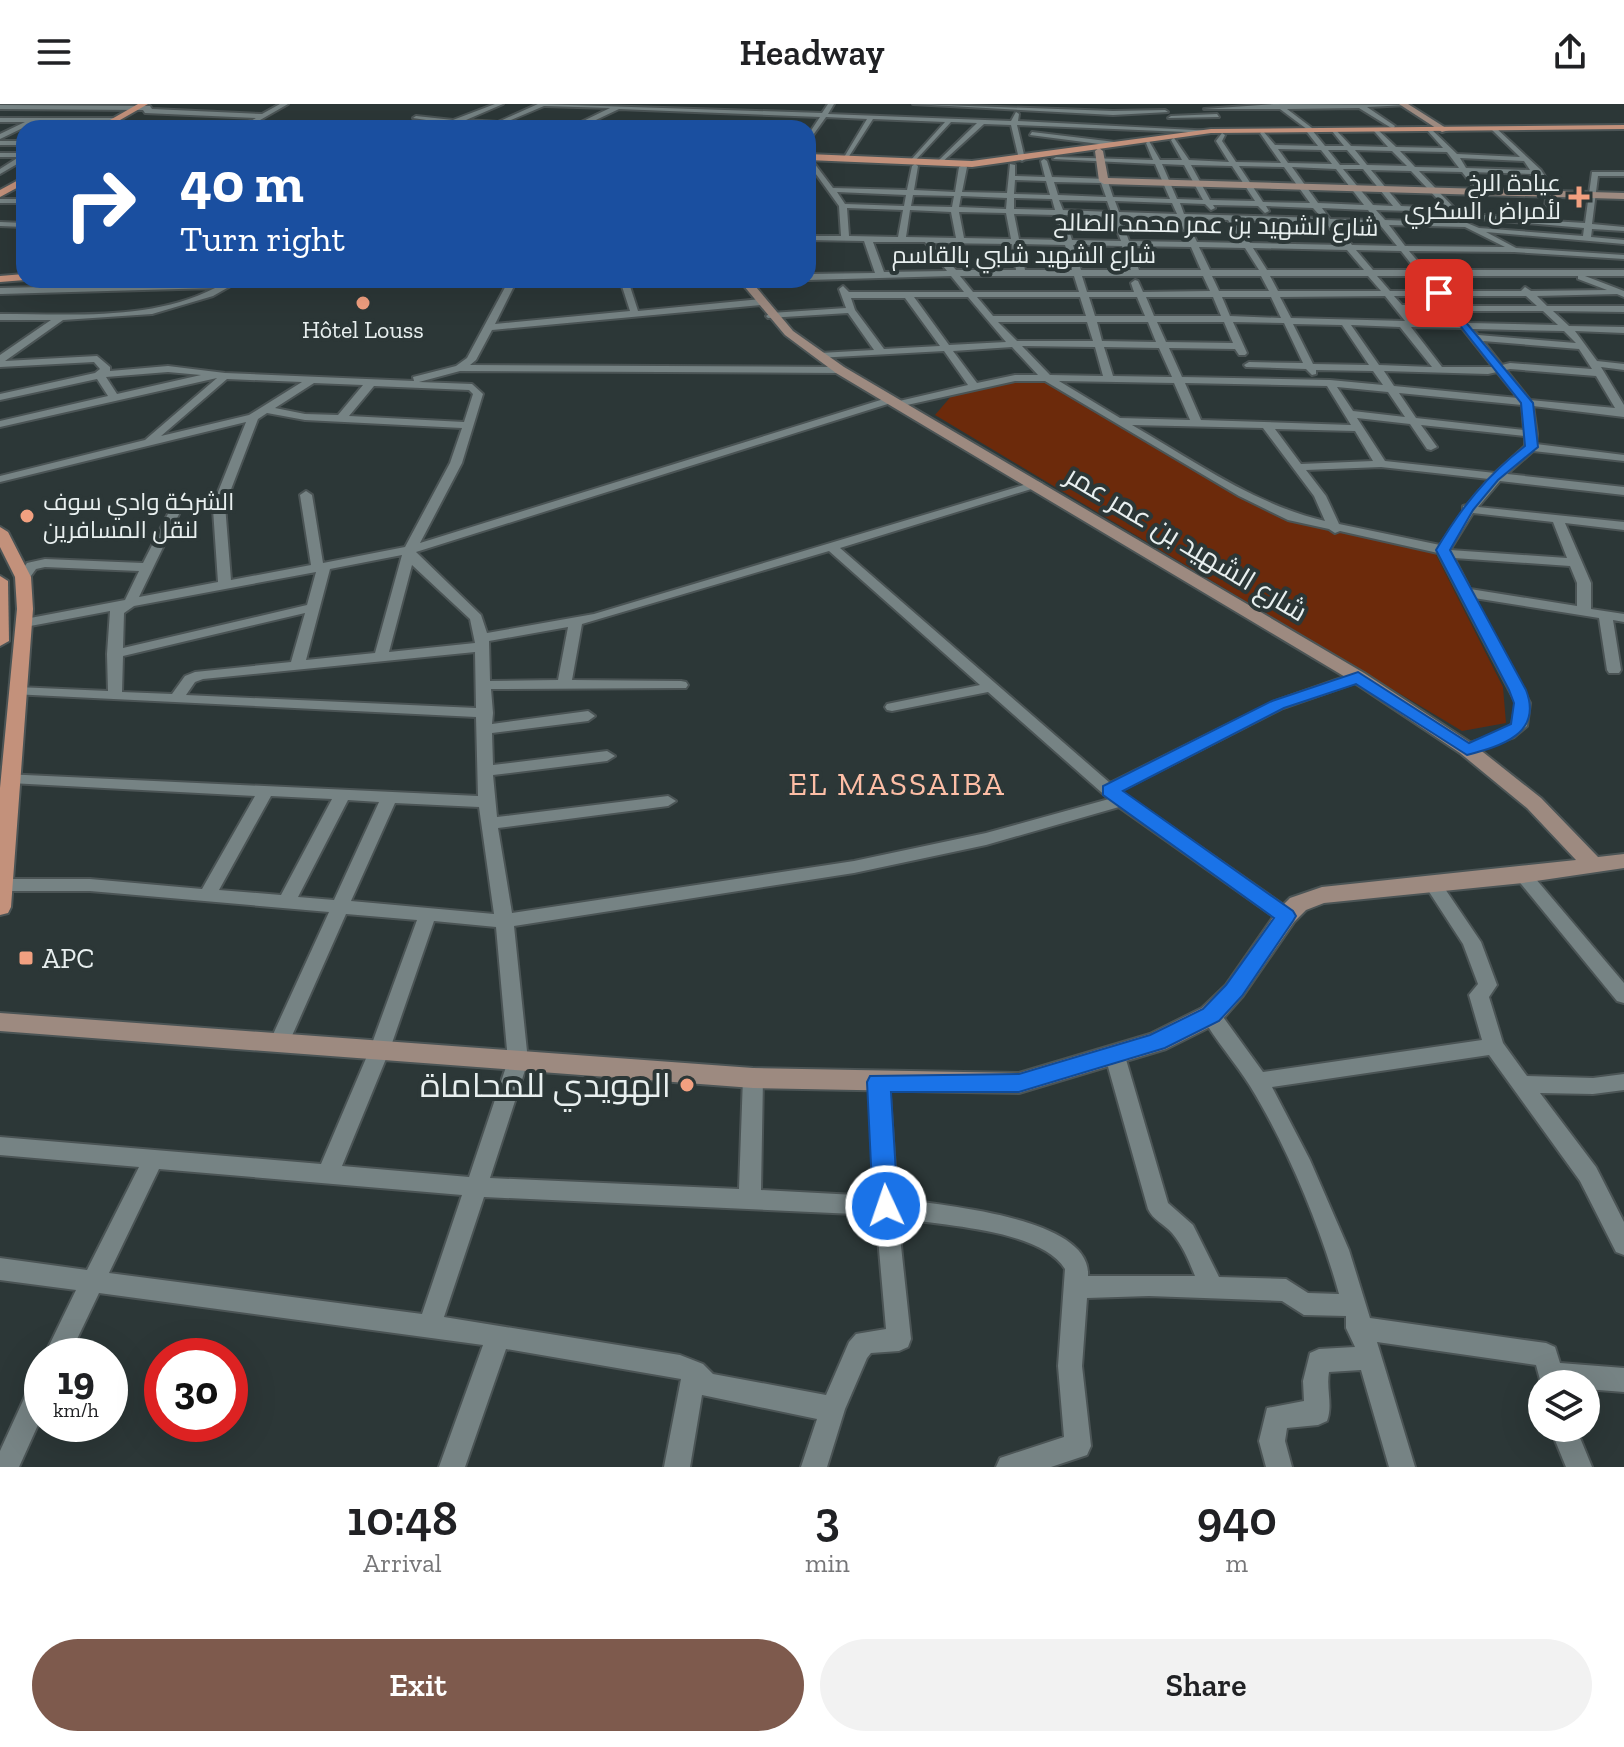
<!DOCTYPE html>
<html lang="en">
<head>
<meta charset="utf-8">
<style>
	:root { --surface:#fff; --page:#f2f2f2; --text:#202124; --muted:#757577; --accent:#7e5a4d }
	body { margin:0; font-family:"Zilla Slab",Cairo,serif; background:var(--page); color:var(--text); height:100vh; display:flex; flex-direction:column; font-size:30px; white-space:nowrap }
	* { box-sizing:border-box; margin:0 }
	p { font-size:26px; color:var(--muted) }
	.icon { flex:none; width:44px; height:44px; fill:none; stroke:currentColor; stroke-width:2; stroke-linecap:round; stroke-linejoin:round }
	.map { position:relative; height:1363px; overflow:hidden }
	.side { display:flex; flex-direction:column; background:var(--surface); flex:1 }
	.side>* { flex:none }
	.banner { position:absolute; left:16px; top:16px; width:800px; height:168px; border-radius:24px; box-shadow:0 8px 32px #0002; background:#1a4fa0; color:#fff; overflow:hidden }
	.tools { position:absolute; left:1528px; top:1266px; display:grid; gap:16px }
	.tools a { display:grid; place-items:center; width:72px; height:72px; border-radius:50%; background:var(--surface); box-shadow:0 8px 32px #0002; font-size:40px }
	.speed { position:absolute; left:24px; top:1234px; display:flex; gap:16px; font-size:40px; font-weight:700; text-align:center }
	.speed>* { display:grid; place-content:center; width:104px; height:104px; border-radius:50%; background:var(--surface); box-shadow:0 8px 32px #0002; line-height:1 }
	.speed small { font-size:20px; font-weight:400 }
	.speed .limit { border:12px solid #d22; background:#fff; color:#111 }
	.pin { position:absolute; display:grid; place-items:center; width:68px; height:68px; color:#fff; margin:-34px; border-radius:16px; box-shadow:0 4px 12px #0006 }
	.me { position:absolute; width:88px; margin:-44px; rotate:357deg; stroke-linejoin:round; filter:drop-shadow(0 0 6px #0008) }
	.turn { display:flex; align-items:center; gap:28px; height:168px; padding:0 32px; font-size:36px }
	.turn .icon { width:104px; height:104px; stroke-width:2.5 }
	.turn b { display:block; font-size:56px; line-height:68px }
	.eta { display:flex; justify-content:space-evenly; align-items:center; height:136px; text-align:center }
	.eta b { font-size:48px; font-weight:600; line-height:56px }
	.action { display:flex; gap:16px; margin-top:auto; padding:16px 32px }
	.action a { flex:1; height:92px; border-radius:48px; background:var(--accent); color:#fff; font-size:32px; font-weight:600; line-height:92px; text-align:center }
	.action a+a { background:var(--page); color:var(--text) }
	header { display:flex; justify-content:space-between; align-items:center; height:104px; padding:0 32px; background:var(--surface); font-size:36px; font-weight:600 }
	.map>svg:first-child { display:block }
	.green { fill:#6c2a0b }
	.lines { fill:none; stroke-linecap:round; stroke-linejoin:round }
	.street-casing { stroke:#4b5455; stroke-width:4 }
	.secondary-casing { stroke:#4b5455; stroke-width:4 }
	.primary-casing { stroke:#4b5455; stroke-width:4 }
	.street { fill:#768384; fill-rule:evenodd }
	.secondary { fill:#9d8a80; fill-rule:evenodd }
	.primary { fill:#c3917b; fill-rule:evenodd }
	.route { fill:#1a73e8; stroke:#114b97; stroke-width:2 }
	.poi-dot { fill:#f2a080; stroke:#2c3737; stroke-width:3 }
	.labels { text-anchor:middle; stroke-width:8; stroke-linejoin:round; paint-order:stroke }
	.far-poi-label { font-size:24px; fill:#e8efef; stroke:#2c3737; text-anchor:end }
	.far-street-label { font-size:24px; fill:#e8efef; stroke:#2c3737 }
	.street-label { font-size:28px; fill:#e8efef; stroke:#2c3737 }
	.poi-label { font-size:28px; fill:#e8efef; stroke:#2c3737; text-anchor:start }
	.quarter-label { font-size:32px; letter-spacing:2px; fill:#fdbea6; stroke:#2c3737 }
	.near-poi-label { font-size:34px; fill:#e8efef; stroke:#2c3737; text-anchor:end }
</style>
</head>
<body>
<header><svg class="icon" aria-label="menu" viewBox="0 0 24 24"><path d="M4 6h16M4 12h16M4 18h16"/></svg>Headway<svg class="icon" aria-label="share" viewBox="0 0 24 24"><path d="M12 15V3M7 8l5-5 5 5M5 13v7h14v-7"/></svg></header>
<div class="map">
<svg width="1624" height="1363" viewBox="0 0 1624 1363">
	<rect width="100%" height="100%" fill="#2c3737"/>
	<!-- green -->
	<polygon class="green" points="1012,278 1047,278 1154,342 1290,415 1326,426 1434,447 1503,583 1506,619 1462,627 935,311 953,290"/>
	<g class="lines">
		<!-- street casing -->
		<g class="street-casing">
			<g id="street">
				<polygon points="280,0 288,0 246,24 238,24 256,14 145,9 143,6 0,5 0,1 150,2 152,5 262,10"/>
				<path d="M495,0h8l-37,16 32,2 40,-18 284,9 6,-9h6l-6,10 183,7 5,-9 3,2 -1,7 196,10 -3,2 -194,-8 8,34 -3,2 -3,-2 -8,-34 -27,-1 -45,41 -2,-3 40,-39 -26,-1 -39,42 -2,-3 35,-39 -72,-3 -27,42 -3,-2 24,-40 -41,-2 -18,25v-7l12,-18 -201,-8 -40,19 -121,-5 -12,5h-9l9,-5 -33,-5 3,-2 37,4zM544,2h1l65,2 -37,18 -67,-4z"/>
				<polygon points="913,0 1113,7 1165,6 1168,8 1113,11"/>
				<path d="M1274,0l134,1 -41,2 28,19 -2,3 -34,-21 -72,1 25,19v2l13,16h19l-12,-15 3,-2 16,17 37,1 -14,-16 3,-2 19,18 47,1 -16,-18 3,-2 27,26 63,3 -29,-28 5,-1 45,42 14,22 -4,29 34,2 7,-51h32v4h-26l-6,48 32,3v4l-32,-2 -1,8 33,3v4l-138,-12 30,16 108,7v4l-110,-7 -105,-1 16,19h199v6h-39l39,15v6l-7,-3 -80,2 10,10h77v6l-71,-1 16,15 55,1v6l-49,-2 22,30 27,3v6l-23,-3 23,38v12l-91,-11 4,28 -1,10 88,11v6l-91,-10 -26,23 117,13v8l-124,-14 -22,26 146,15v8l-59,-7 26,60v26l33,5v8l-11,-2 8,50 -2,3h-10l-2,-3 -8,-52 -125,-20 56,105 -3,23 -13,11 -42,15h-10l-3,-3 3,-3 42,-15 8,-7 4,-21 -78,-150 -98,-22 -5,2 -6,-4 -41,-9 -49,-24 -194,-115h-30l-117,26 -4,-1v-4l-478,150 65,63 6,18 107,-19 443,-133 6,3 -2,2 -201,62 270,235 163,-81 80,-28h10l2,3 -2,3 -80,28 -163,83 172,120 3,5 -3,5h-12l-161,-114 -133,38 -132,28 -340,53 14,135 -38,117 249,11 4,-111 3,-6 7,-2 7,2 3,6 -2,112 113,6 -5,-114 3,-6 7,-2 7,2 3,6 8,116c42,8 195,18 191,78h107c-6,-15 -12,-30 -23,-43 -8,-9 -19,-13 -24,-24l-43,-153 3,-6 7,-2 7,2 3,6 43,147 25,22 26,52 67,2 22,14 31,1c-19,-68 -52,-148 -89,-208 -15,-24 -35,-46 -49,-71l3,-5 7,-3 7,3 45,62 219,-32 -13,-45 9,-11 -15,-40 -39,-60 3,-4h12l42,62 16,43 -8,12 14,46 24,33 66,2 31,-4v16l-31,4 -53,-1 56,74 28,55v33l-8,-3 -36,-71 -91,-126 -217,32 38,73 39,90 21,68 176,25 9,4 5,16 64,5v24l-38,-3v-5h-44v3l-6,-22 -159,-23 38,125h-26l-28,-97 -32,2c-3,17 4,33 -2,49l-9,4 -31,3 -2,13 7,26h-26l-7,-26 8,-33 37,-7 -1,-20 7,-28 9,-4 36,-2 -9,-19v-12l-42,-1 -22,-14 -133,-5 -62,2 -5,68 9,80 -4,9 -36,12h-55l4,-9 64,-21 -6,-71 7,-97c-25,-40 -122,-43 -167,-51l13,121 -3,8 -9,4 -28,2 -4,5 -22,51 -18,58h-26l16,-48 -115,-24 -12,72h-26l17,-88 -175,-30 -41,118h-26l44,-122 -384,-52 -30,63h-25l32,-66 -76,-10v-22l87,12 52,-103 -139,-12v-18l321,27 49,-115 47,-129 -71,-6 -59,133 -7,2 -7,-2 -3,-6 59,-129 -239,-21h-90l2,-12h88l112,10 53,-93 -245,-13 -8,-5 2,-4 474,22 -2,-79 -464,-23 -2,-3 2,-3 5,-1 91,4 -1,-37 3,-43 -85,16 -7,-4 7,-4 100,-19 14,-29 -94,-4 -9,2 -8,11h-10l-1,-3 10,-14 18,-4 98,4 30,-59 41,-2 32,-80 -246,60v-6l145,-36 72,-62 -217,49v-6l108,-25 -11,-17 -97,21v-6l95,-21 5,-4 -6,-7 -94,5v-12l51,-35h-51v-6c70,0 151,7 215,-26l-215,6v-6l225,-5 16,-3 -28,16 -61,18 -89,6 -58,41 92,-5 13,11v4l58,-5 57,7 189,8 -1,-4 43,-11 11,-8 42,-78h8l-22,44 135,-13 -10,-31h8l10,31 123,-12 4,3 -4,3 -269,25 -16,30 -6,5 370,2 5,3 -5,3 -380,-2 -41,11 53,2 11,10 -21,69 -42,80 467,-145h8v4l73,-17 -24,-34 -127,7 -2,-2 5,-3 54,-3 -26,-37 -80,5 -2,-2 5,-3 75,-5 -7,-19 4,-3 6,6h115l-13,-16 -143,4v-6l67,-1 -11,-32 -56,-1v-4h33l-2,-30 -31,-43v-5l3,1 22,29 74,2 5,-24 3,-2 3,2 -4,24 41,2 4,-25 4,-2 4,2 -5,25 45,1 3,-29 5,1v11l30,1 -4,-16 3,-2 3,2 5,16 55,2 6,18 57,2 -15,-35 -102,-5 3,-2 97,3 -7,-17 3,-2 11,19h22l-11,-20 3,-2 15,22 40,2 -13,-21 6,-8 3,2 -3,6 14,21 45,1 -21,-30 3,-2 12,14 43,1 -11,-14 1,-2 -28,-21h-76zM1278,45l43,1 11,14 -44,-1zM1328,46h19l13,15h-20zM1355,46l37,1 15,15 -40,-1zM1400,47l47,1 12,16 -44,-1zM1460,54l64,3 6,9 -64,-2zM1162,60l22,1 19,35 -26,-1zM1191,61l41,1 23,35 -45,-1zM1239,62l45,1 26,36 -47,-1zM1292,63l44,2 28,36 -46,-2zM1343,65h20l30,37 -20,-1zM1371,66l40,1 35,37 -45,-2zM1419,67l43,1 15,19 4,-2 -12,-17 65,2 13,18 -4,28 -84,-7zM1015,76l31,1 4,14 -36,-1zM1054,78l47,1 5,14 -48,-2zM837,88l69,3 -2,11 -59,-2zM913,91l41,1 -2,11 -41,-1zM961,92l46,2 -1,11 -47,-2zM1014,94l38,1 3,11 -41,-1zM1059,96l48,1 4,11 -48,-2zM1115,97l57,2 5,11 -58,-2zM1180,99l25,1 6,6 4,-2 -2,-3 45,1 7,7 4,-2 -3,-5 47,2 9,10 -138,-4zM847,104l56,2 -5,27 -49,-1zM1322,104l46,2 8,10 -46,-1zM910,106l41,2 5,26 -50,-1zM1376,106l74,2 6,5 128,11 -1,8 -104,-8 -12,-5 -82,-3zM959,108l47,1 5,26 -47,-1zM1014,110l42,1 7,25 -44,-1zM1064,111l48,2 9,24 -49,-1zM1120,113l59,2 10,23 -60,-1zM1186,115l42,1 14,23 -45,-1zM1236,116l90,3 17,22 -93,-2zM1334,119l46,2 17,21 -45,-1zM1389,121l76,2 40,20 -100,-1zM873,138h52l22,29 -63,1zM933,139l79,1 4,26h-60zM1020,140l45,1 7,25h-47zM1073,141l49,1 9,24h-50zM1130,142l61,1 10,23h-62zM1199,143l46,1 14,22h-49zM1253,144l94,2 17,20h-97zM1356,146l45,1 15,19h-43zM960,172h114l5,16h-106zM1082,172h121l7,15 -67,1 -5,-11 -3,-1 -4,3 3,9h-47zM1212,172h49l8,15h-50zM1270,172h98l13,15h-103zM1377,172h43l13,15h-43zM1429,172h149v3l29,11 -76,1 -6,-4 -4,4h-79zM1385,192l20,25 -114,-3 -11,-21zM1394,192h43l7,9h-42zM1446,192h80l11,10h-83zM914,193h54l38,45 -57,3zM977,193h103l6,19h-93zM1089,193h48l8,19h-50zM1146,193h67l8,19h-67zM1222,193h49l10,21 -51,-2zM851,194h54l35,48 -56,3 -29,-39zM1406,207h43l9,12 -43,-2zM1458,207h85l15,14 -90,-2zM998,218h89l6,19h-76zM1097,218h51l8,20 -54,-1zM1157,218h67l9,21 -67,-1zM1233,218l51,1 19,40 -54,-1 -5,3 2,2 60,2 6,6 4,-1v-4l57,1 10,14 -53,-5 -148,-3 -13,-29 66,1 4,6h6l2,-2zM1293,220l49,1 27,40 -56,-1zM1351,221l49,2 32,40 -53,-2zM1411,223l51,1 31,39h-51zM1472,225l92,2 12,12 -98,-8zM1483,237l96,8 13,20 -82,-6 -8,2zM1022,242l73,1 8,29 -53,-1zM1012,243l26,28h-23l-38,8 -24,-32zM1104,243l55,1 13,29 -59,-1zM1510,265l86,7 19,32 -85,-8 -24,-30zM1384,267l104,3 9,-2 21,26 -124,-12zM168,268l33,3 -84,19 -11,-17zM227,275l75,3 -53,33 -88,21zM1059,277l115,2 16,37 -70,-2zM314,279l49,2 -25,30 -33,-1 -30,-6zM1185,279l142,3 24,39 -150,-5zM374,282l95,4 4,4 -9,28 -115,-6zM1337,283l51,5 17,25 -52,-6zM1399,289l123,12 2,25 -108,-12zM267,309l38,7 157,8 -12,35 -45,84 -82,16 -11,-68 -6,-4 -6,4 11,70 -80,15 -6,-75 33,-86zM1357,314l53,6 17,25 4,1 6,-3 -16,-22 104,11v10l-30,27 -110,-12zM1132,321l131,3 51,68 11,25c-70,-16 -132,-61 -193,-96zM1275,325l80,2 18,30 -72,3zM1381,363l108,12 -22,26 -4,1v5l-23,34 -101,-21 -13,-28 -20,-26zM213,405l5,73 -79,15 42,-87zM1473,409l80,9 14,36 -117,-8zM829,447l151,134 -93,19 -2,3 2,3 5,1 96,-19 121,107 -123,34 -132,28 -342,52 -14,-85 170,-22 8,-5 -8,-5 -171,21 -4,-42 114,-14 8,-5 -8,-5 -114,14 -1,-32 96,-12 7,-5 -7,-5 -96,13 1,-11 -2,-24 195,-1 2,-3 -2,-3 -5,-1 -109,-1 10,-56zM402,451l-27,98 -69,7 24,-91zM1454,454l116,8 7,17v23l-107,-17zM412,461l58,54 5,24 -86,9zM316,468l-9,33 -184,43 1,-35 10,-7zM305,509l-14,49 -96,10 -10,4 -13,18 -50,-2 1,-36zM568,523l-10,53 -68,1 -1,-40zM475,548l1,56 -290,-13 9,-13 8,-3zM271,692l61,3 -51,96 -62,-5zM348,696l31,2 -45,98 -36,-3zM395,699l84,4 15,107 -143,-13zM434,817l62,6 12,134 -39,116 -127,-11 48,-117zM159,1065l303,26 -40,119 -313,-41zM484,1093l392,18 10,114 -30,5 -7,8 -23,53 -113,-21 -10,-10 -23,-9 -236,-38z"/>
				<polygon points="1217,10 1219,13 1168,14 1171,12"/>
				<polygon points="0,14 114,14 117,16 35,18 0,35 0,30 25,18 0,18"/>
				<polygon points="123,18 216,22 219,24 121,21"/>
				<polygon points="631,18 752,18 755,20 629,21"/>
				<polygon points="1032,28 1115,38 1118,40 1115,42 1030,31"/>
				<rect x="0" y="37" width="24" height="4"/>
				<polygon points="0,49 24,49 24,56 0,70 0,65 19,53 0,53"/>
				<rect x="0" y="95" width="24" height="4"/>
				<polygon points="0,118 24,119 24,123 0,122"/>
				<polygon points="1523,765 1529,767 1624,879 1624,899 1617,897 1517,775 1514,771 1517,767"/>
				<polygon points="42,1272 42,1312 19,1363 0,1363 0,1347 33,1275"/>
				<polygon points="1550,1324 1576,1324 1592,1363 1566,1363"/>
			</g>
		</g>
		<!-- secondary casing -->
		<g class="secondary-casing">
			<g id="secondary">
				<polygon points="1399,0 1408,0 1449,26 1442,28"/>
				<polygon points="1099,44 1103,47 1108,74 1624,89 1624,95 1104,80 1099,77 1095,47"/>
				<polygon points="739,176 750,176 793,227 844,263 1364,569 1474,641 1541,694 1598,753 1624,750 1624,764 1523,779 1324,799 1306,806 1294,818 1242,893 1220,918 1166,945 1019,989 753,984 0,927 0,909 753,964 1019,969 1150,930 1202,904 1226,881 1278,806 1290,794 1322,783 1576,756 1527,704 1460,649 1352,577 836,269 785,231"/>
			</g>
		</g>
		<!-- primary casing -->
		<g class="primary-casing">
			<g id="primary">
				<polygon points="138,0 148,0 106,24 96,24"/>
				<polygon points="1624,21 1624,25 1211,29 972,63 808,56 808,50 972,57 1211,25"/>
				<polygon points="24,73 24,80 0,93 0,86"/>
				<polygon points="24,170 25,176 0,178 0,172"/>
				<polygon points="0,423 8,428 31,473 33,505 11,803 8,809 0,811 0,684 17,505 15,473 0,443"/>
				<polygon points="0,472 8,477 9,537 0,542"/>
			</g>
		</g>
		<!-- street -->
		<use href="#street" class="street"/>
		<!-- secondary -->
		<use href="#secondary" class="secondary"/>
		<!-- primary -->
		<use href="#primary" class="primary"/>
	</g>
	<!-- route -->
	<path class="route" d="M1439,186l94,113 5,44 -40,33 -25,30 -23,40 76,140c17,44 -25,56 -59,65l-111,-71 -72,24 -161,83 170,120 3,5 -3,5 -51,75 -23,25 -54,27 -146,44h-128l7,114 -3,8 -9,4 -9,-4 -4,-8 -6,-124 3,-6 149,-2 131,-39 53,-26 23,-24 48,-67 -171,-123v-9l169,-85 86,-29 111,71 42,-19 3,-21 -5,-13 -73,-140c25,-42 50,-74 89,-104l-4,-43 -85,-108z"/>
	<!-- markers -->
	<g class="poi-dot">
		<path d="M1575 81h8v8h8v8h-8v8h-8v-8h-8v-8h8z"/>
		<circle cx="363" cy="199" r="8"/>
		<circle cx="27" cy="412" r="8"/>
		<rect x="18" y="846" width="16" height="16" rx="4"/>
		<circle cx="687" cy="981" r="8"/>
	</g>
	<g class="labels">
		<!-- far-poi labels -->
		<g class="far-poi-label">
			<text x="1561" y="87">عيادة الرخ<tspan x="1561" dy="28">لأمراض السكري</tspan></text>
			<text x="363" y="234" text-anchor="middle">Hôtel Louss</text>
			<text x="43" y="406" text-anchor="start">الشركة وادي سوف<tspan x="43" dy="28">لنقل المسافرين</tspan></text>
		</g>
		<!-- far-street labels -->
		<g class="far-street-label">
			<text transform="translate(1216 121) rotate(1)" y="8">شارع الشهيد بن عمر محمد الصالح</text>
			<text x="1024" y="159">شارع الشهيد شلبي بالقاسم</text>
		</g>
		<!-- street labels -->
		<g class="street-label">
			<text transform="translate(1187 439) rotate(31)" y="10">شارع الشهيد بن عمر عمر</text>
		</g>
		<!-- poi labels -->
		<g class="poi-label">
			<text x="42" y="864">APC</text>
		</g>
		<!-- quarter labels -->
		<g class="quarter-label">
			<text x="897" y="691">EL MASSAIBA</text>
		</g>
		<!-- near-poi labels -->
		<g class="near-poi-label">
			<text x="671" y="993">الهويدي للمحاماة</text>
		</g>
	</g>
</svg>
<div class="tools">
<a><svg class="icon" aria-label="layers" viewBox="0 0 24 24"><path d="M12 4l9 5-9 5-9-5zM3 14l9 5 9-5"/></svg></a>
</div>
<div class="speed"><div>19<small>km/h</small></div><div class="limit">30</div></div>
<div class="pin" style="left:1439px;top:189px;background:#d93025"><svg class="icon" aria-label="arrive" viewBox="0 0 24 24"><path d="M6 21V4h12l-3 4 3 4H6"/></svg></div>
<svg class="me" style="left:886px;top:1102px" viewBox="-20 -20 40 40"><circle r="17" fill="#1a73e8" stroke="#fff" stroke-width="3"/><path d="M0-11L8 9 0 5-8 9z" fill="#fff"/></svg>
<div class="banner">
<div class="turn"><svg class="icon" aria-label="right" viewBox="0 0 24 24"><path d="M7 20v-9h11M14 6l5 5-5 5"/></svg><div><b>40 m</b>Turn right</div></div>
</div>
</div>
<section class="side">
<div class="eta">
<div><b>10:48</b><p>Arrival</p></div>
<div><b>3</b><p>min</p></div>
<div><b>940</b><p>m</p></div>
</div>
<div class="action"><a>Exit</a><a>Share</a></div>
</section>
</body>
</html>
